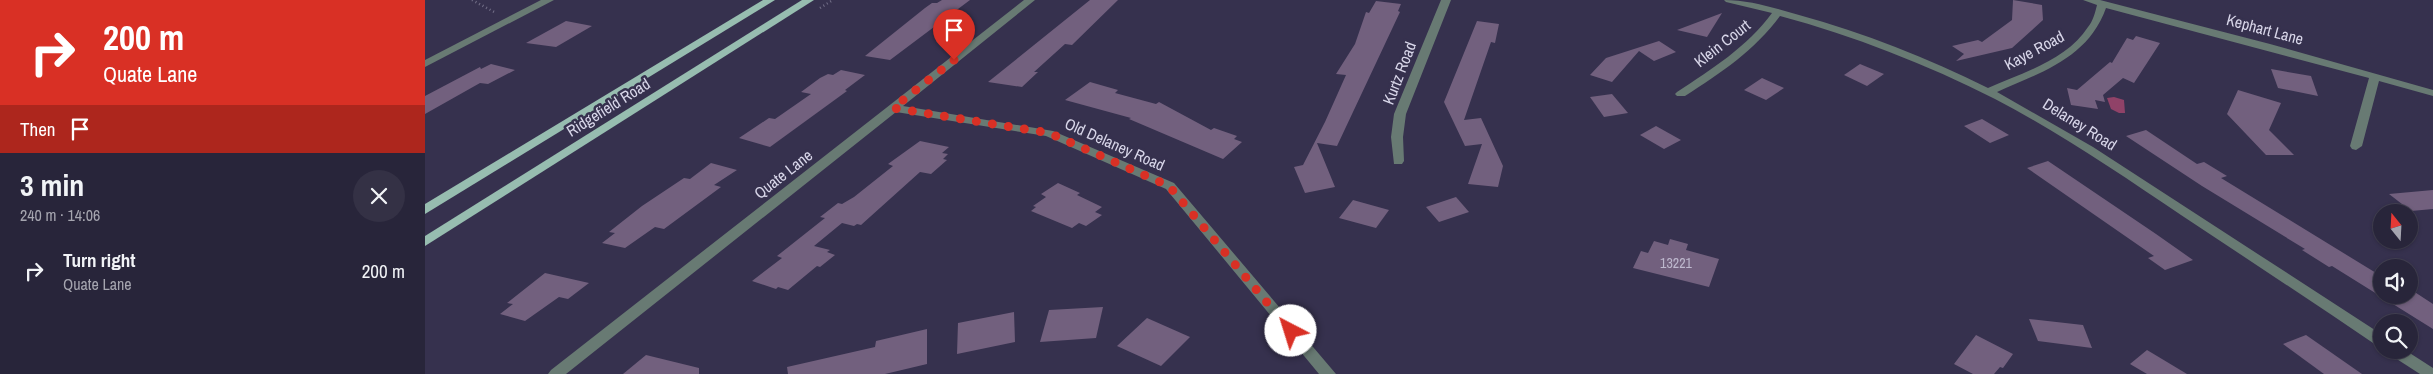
<!DOCTYPE html>
<html lang="en">
<head>
<meta charset="utf-8">
<style>
	:root { --surface:#28253a; --page:#343145; --text:#f1f3f6; --muted:#a5a5af; --line:#444254 }
	body { margin:0; font-family:"Archivo Narrow",sans-serif; background:var(--page); color:var(--text); height:100vh; display:flex; flex-direction:column; font-size:19px; white-space:nowrap }
	* { box-sizing:border-box; margin:0 }
	p { font-size:16px; color:var(--muted) }
	.icon { flex:none; width:28px; height:28px; fill:none; stroke:currentColor; stroke-width:2; stroke-linecap:round; stroke-linejoin:round }
	.map { position:relative; flex:1; overflow:hidden }
	.drawer { display:flex; flex-direction:column; background:var(--surface); width:425px }
	.drawer>* { flex:none }
	.hud { background:#d93025; color:#fff; overflow:hidden }
	.needle { width:32px; rotate:342deg }
	.buttons { position:absolute; left:1948px; top:204px; display:grid; gap:10px }
	.buttons a { display:grid; place-items:center; width:45px; height:45px; border-radius:50%; background:var(--surface); box-shadow:0 1px 4px #0004,0 0 0 1px var(--line); font-size:25px }
	.pin { position:absolute; display:grid; place-items:center; width:42px; height:42px; color:#fff; margin:-51px -21px; border-radius:50% 50% 50% 0; rotate:-45deg; box-shadow:0 0 5px #0007 }
	.pin .icon { rotate:45deg }
	.me { position:absolute; width:55px; margin:-28px; rotate:320deg; stroke-linejoin:round; filter:drop-shadow(0 0 4px #0008) }
	.turn { display:flex; align-items:center; gap:18px; height:105px; padding:0 20px; font-size:22px }
	.turn .icon { width:65px; height:65px; stroke-width:2.5 }
	.turn b { display:block; font-size:35px; line-height:42px }
	.then { display:flex; align-items:center; height:48px; padding:0 20px; background:#0003; gap:10px; font-size:19px }
	.round { display:grid; place-items:center; flex:none; width:52px; height:52px; border-radius:26px; background:var(--page) }
	.head { display:flex; align-items:center; justify-content:space-between; height:85px; padding:0 20px }
	h1 { font-size:30px; font-weight:700; line-height:38px }
	ul { padding:0; list-style:none }
	li { display:flex; align-items:center; gap:15px; height:65px; padding:0 20px }
	li div { flex:1 }
	li b { display:block; font-size:19px }
	li em { font-style:normal }
	main { display:flex; flex:1; min-height:0 }
	.map>svg:first-child { display:block }
	.water { fill:#904268 }
	.building { fill:#72607e }
	.lines { fill:none; stroke-linecap:round; stroke-linejoin:round }
	.path { stroke:#736f88; stroke-width:2.5; stroke-dasharray:1 3; stroke-linecap:butt }
	.minor { fill:#687a73; fill-rule:evenodd }
	.major { fill:#97bdb0; fill-rule:evenodd }
	.route { stroke:#d93025; stroke-width:9; stroke-dasharray:0 16.2 }
	.labels { text-anchor:middle; stroke-width:5; stroke-linejoin:round; paint-order:stroke }
	.number-label { font-size:14px; fill:#beb8ce }
	.street-label { font-size:16px; fill:#d8d6e9; stroke:#36314e }
</style>
</head>
<body>
<main>
<section class="drawer">
<div class="hud">
<div class="turn"><svg class="icon" aria-label="right" viewBox="0 0 24 24"><path d="M7 20v-9h11M14 6l5 5-5 5"/></svg><div><b>200 m</b>Quate Lane</div></div>
<div class="then">Then<svg class="icon" aria-label="arrive" viewBox="0 0 24 24"><path d="M6 21V4h12l-3 4 3 4H6"/></svg></div>
</div>
<div class="head"><div><h1>3 min</h1><p>240 m · 14:06</p></div><a class="round"><svg class="icon" aria-label="close" viewBox="0 0 24 24"><path d="M6 6l12 12M18 6L6 18"/></svg></a></div>
<ul>
<li><svg class="icon" aria-label="right" viewBox="0 0 24 24"><path d="M7 20v-9h11M14 6l5 5-5 5"/></svg><div><b>Turn right</b><p>Quate Lane</p></div><em>200 m</em></li>
</ul>
</section>
<div class="map">
<svg width="2008" height="374" viewBox="0 0 2008 374">
	<rect width="100%" height="100%" fill="#36314e"/>
	<!-- water -->
	<polygon class="water" points="1689,97 1699,100 1700,113 1694,113 1686,109 1682,98"/>
	<!-- building -->
	<g class="building">
		<polygon points="517,0 545,0 465,60 440,56 500,8 507,3 512,3"/>
		<polygon points="665,0 693,0 647,45 640,44 609,72 613,72 597,87 563,82"/>
		<polygon points="1588,0 1617,5 1618,20 1587,48 1531,61 1539,54 1527,46 1553,40 1557,42 1587,20"/>
		<polygon points="951,1 976,4 973,11 975,12 912,146 892,143 910,187 880,193 869,167 878,165 900,122 921,75 911,74 930,44 941,12 944,13"/>
		<polygon points="1297,13 1282,37 1252,30"/>
		<polygon points="141,21 167,26 131,47 101,43"/>
		<polygon points="1052,21 1074,24 1070,43 1066,42 1039,120 1056,118 1078,166 1073,187 1043,184 1057,144 1040,146 1019,102"/>
		<polygon points="1711,36 1735,43 1709,83 1698,78 1678,95 1680,102 1670,100 1673,109 1646,105 1642,88 1652,90 1685,62 1687,63 1702,38 1708,40"/>
		<polygon points="1234,41 1251,52 1229,61 1214,51 1187,82 1165,75 1181,58"/>
		<polygon points="66,64 90,70 63,84 55,83 0,114 0,96 55,67 56,69"/>
		<polygon points="1435,64 1459,74 1442,86 1419,75"/>
		<polygon points="1846,69 1886,76 1893,96 1853,88"/>
		<polygon points="416,70 440,75 420,90 422,91 345,147 314,138 344,118 350,119 386,94 376,92 395,78 403,74 408,75"/>
		<polygon points="1337,78 1359,88 1341,100 1319,90"/>
		<polygon points="665,82 693,90 690,93 731,104 734,102 786,130 789,128 812,136 809,139 817,142 798,159 704,119 706,118 640,100"/>
		<polygon points="1813,90 1856,103 1844,130 1869,155 1841,155 1802,114"/>
		<polygon points="1187,94 1203,113 1179,117 1165,97"/>
		<polygon points="1557,119 1584,135 1565,143 1539,126"/>
		<polygon points="1231,126 1256,140 1239,149 1215,135"/>
		<polygon points="1721,130 1772,164 1779,162 1802,176 1796,178 1956,276 1956,295 1984,295 1985,289 2008,304 2008,329 1907,266 1904,267 1877,250 1880,249 1777,186 1701,136"/>
		<polygon points="495,141 524,147 517,153 523,154 518,159 522,160 506,174 495,172 436,225 432,224 429,226 417,223 389,246 405,250 402,252 410,255 395,267 392,266 363,290 353,287 351,289 327,281 357,258 352,256 400,218 395,217 413,203 417,204 429,197 468,166 463,164"/>
		<polygon points="1623,161 1731,234 1768,260 1740,270 1723,258 1729,256 1602,168"/>
		<polygon points="286,163 312,170 289,185 296,187 239,229 230,227 200,248 177,243 190,233 184,232 217,206 259,178 265,179"/>
		<polygon points="633,183 655,193 652,195 677,207 670,212 677,215 661,226 654,223 647,228 606,211 611,207 608,206 621,197 616,194"/>
		<polygon points="2008,190 2008,209 1986,211 1964,194"/>
		<polygon points="1031,197 1044,212 1014,222 1001,207"/>
		<polygon points="928,200 964,210 951,228 914,218"/>
		<polygon points="1245,239 1263,244 1261,250 1294,259 1284,287 1208,268 1216,251 1223,253 1229,241 1243,245"/>
		<polygon points="120,273 164,283 143,299 134,297 100,321 75,314 88,304 82,303"/>
		<polygon points="678,307 671,338 615,342 624,310"/>
		<polygon points="589,312 590,342 532,354 533,323"/>
		<polygon points="722,318 765,337 736,366 692,346"/>
		<polygon points="1604,319 1658,325 1667,348 1613,341"/>
		<polygon points="502,329 502,364 460,374 363,374 362,367 450,347 451,341"/>
		<polygon points="1551,335 1588,354 1578,368 1575,367 1569,374 1548,374 1529,364"/>
		<polygon points="1881,335 1937,374 1899,374 1858,344"/>
		<polygon points="1722,350 1762,374 1722,374 1705,364"/>
		<polygon points="221,355 274,368 274,374 198,374"/>
	</g>
	<g class="lines">
		<!-- path -->
		<g class="path">
			<polyline points="47,0 71,13"/>
			<polyline points="395,8 408,0"/>
		</g>
		<!-- minor -->
		<g class="minor">
			<polygon points="116,0 129,0 0,67 0,60"/>
			<polygon points="599,0 610,0 478,106 628,131 749,183 911,374 894,374 741,189 621,136 471,112 141,374 123,374 126,370"/>
			<polygon points="1016,0 1026,0 981,114 978,137 979,161 977,164 969,164 966,137 969,114"/>
			<path d="M1299,0c26,0 50,8 75,15 65,18 129,43 189,73 34,-15 79,-28 100,-61 5,-6 7,-14 9,-22l-14,-5h17l170,44 163,46v6l-54,-15 -17,65 -6,4 -4,-1 -2,-3 19,-68 -263,-70c-18,50 -64,64 -109,84l96,55 288,187v12l-5,-1c-65,-44 -130,-87 -195,-130 -61,-41 -121,-82 -186,-116 -69,-35 -141,-63 -215,-83 -25,34 -59,57 -95,80h-8l-2,-2 2,-2c35,-23 70,-45 95,-79l-46,-11z"/>
			<polygon points="1962,350 1980,350 2008,368 2008,374 1995,374 1964,354"/>
		</g>
		<!-- major -->
		<g class="major">
			<polygon points="338,0 350,0 0,214 0,204"/>
			<polygon points="377,0 389,0 0,246 0,236"/>
		</g>
	</g>
	<g class="lines">
		<!-- route -->
		<polyline class="route" points="529,60 468,108 624,133 744,186 866,331"/>
	</g>
	<g class="labels">
		<!-- number labels -->
		<g class="number-label">
			<text x="1251" y="268">13221</text>
		</g>
		<!-- street labels -->
		<g class="street-label">
			<text transform="translate(1840 29) rotate(15)" y="6">Kephart Lane</text>
			<text transform="translate(1297 43) rotate(-38)" y="6">Klein Court</text>
			<text transform="translate(1609 50) rotate(-28)" y="6">Kaye Road</text>
			<text transform="translate(974 73) rotate(-69)" y="6">Kurtz Road</text>
			<text transform="translate(183 107) rotate(-32)" y="6">Ridgefield Road</text>
			<text transform="translate(1655 124) rotate(32)" y="6">Delaney Road</text>
			<text transform="translate(690 144) rotate(24)" y="6">Old Delaney Road</text>
			<text transform="translate(358 174) rotate(-38)" y="6">Quate Lane</text>
		</g>
	</g>
</svg>
<div class="buttons">
<a><svg class="needle" viewBox="-14 -14 28 28"><path d="M0-13l5 13h-10z" fill="#e53935"/><path d="M0 13l5-13h-10z" fill="#a5a5af"/></svg></a>
<a><svg class="icon" aria-label="sound" viewBox="0 0 24 24"><path d="M4 9h4l5-4v14l-5-4H4zM17 9q2 3 0 6"/></svg></a>
<a><svg class="icon" aria-label="search" viewBox="0 0 24 24"><circle cx="10" cy="10" r="6"/><path d="M15 15l6 6"/></svg></a>
</div>
<div class="pin" style="left:529px;top:60px;background:#d93025"><svg class="icon" aria-label="arrive" viewBox="0 0 24 24"><path d="M6 21V4h12l-3 4 3 4H6"/></svg></div>
<svg class="me" style="left:866px;top:331px" viewBox="-20 -20 40 40"><circle r="19" fill="#fff"/><path d="M0-13L10 11 0 6-10 11z" fill="#d93025"/></svg>
</div>
</main>
</body>
</html>
